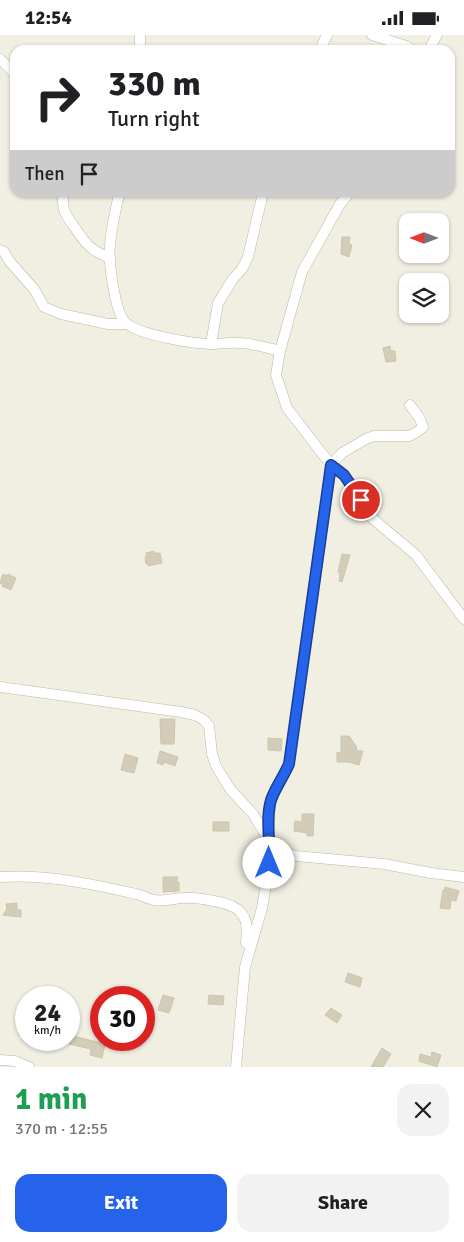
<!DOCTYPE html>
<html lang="en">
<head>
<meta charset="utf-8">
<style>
	:root { --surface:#fff; --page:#f2f2f2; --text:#202124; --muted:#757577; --accent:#2563eb }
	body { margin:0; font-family:Signika,sans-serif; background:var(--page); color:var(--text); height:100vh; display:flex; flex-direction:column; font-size:19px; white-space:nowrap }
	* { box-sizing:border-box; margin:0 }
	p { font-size:16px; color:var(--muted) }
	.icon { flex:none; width:28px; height:28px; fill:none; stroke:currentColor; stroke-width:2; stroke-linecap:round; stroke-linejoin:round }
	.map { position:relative; height:1032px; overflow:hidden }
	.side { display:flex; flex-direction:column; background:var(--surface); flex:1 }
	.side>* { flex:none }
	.hud { position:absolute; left:10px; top:10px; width:445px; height:152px; border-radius:15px; box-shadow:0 1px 4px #0004; background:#fff; color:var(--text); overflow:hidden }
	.needle { width:32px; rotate:270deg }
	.controls { position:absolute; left:399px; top:178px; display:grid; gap:10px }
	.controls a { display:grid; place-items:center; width:50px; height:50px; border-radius:10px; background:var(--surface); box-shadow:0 1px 4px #0004; font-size:25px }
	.speed { position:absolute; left:15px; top:951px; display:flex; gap:10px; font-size:25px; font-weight:700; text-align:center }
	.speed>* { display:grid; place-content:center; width:65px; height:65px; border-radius:50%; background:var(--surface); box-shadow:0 1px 4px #0004; line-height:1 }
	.speed small { font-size:12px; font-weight:400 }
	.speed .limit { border:8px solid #d22; background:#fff; color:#111 }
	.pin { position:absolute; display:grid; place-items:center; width:42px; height:42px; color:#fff; margin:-21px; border:2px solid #fff; border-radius:50%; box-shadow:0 1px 5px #0007 }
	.me { position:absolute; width:55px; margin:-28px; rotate:0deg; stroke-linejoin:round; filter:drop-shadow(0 0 4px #0008) }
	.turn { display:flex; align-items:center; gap:18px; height:105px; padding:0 15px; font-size:22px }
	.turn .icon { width:65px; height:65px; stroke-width:2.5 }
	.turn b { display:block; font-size:35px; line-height:42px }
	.then { display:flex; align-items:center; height:48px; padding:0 15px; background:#0003; gap:10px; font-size:19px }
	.round { display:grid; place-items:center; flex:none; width:52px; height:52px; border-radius:15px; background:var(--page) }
	.overview { display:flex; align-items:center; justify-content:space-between; height:85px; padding:0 15px }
	h1 { font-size:30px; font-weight:700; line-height:38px; color:#1e9e55 }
	.button { display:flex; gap:10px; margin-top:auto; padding:10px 15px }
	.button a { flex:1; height:58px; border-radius:15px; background:var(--accent); color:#fff; font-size:20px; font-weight:700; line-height:58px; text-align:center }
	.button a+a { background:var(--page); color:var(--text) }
	.status { display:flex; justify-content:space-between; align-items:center; height:35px; padding:0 25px; background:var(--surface); direction:ltr }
	.status svg { height:14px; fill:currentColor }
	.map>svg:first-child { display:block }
	.building { fill:#d3ccb8; stroke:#cdc5ab }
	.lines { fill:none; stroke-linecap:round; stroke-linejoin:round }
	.street-casing { stroke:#bcb8a5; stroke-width:11 }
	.street { stroke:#fff; stroke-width:10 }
	.route-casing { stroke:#184099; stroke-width:12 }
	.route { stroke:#2563eb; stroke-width:9 }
</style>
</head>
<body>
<div class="status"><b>12:54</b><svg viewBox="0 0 49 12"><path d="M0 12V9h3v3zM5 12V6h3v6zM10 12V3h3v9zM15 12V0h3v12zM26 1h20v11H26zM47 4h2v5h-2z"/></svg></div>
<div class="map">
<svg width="464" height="1032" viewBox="0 0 464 1032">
	<rect width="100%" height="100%" fill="#f1efe2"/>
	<!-- building -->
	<g class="building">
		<polygon points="342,202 350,202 349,209 352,210 349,222 341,219"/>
		<polygon points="390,311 391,316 395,316 396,326 386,327 383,313"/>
		<polygon points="154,516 154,518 160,518 162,528 148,531 148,529 146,529 145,522 147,521 146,518"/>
		<polygon points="342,519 350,520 342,547 339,546 340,538 338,537"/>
		<polygon points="3,539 7,541 8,539 16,543 11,555 2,551 3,550 0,548"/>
		<polygon points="160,684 175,684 174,709 161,709"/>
		<polygon points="341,701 349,701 356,711 357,716 363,716 359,730 348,727 337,727 337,717 341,718"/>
		<polygon points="268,703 282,704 281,716 268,715"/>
		<polygon points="160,716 178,722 175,731 164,727 163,730 157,728"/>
		<polygon points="125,719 138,723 134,738 121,735"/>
		<polygon points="302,779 314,779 313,801 307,801 307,798 294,796 295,786 302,787"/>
		<rect x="213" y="787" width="16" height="9"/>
		<polygon points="163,842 178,842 176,847 179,847 179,856 163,857"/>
		<polygon points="445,852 459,856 456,866 451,865 450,874 440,873 443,855 445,855"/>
		<polygon points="17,868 17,875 21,875 21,882 3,880 7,874 6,869"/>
		<polygon points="348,938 362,943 360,952 345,947"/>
		<polygon points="163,960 174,963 169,978 158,975"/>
		<polygon points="209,960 224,961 223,970 208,969"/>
		<polygon points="331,973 342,980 337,988 325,980"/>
		<polygon points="69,1000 105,1009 102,1023 90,1020 91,1014 69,1009"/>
		<polygon points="382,1013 391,1019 383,1032 371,1032"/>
		<polygon points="432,1017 441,1020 437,1032 419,1026 420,1019 431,1022"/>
	</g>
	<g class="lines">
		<!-- street casing -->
		<g class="street-casing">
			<g id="street">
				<polyline points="372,0 406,11 412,15"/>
				<polyline points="140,15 140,0"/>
				<polyline points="320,15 327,0"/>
				<polyline points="429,15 437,0"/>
				<polyline points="0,24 15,39"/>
				<path d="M63,158c-1,15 1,20 10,32 13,19 15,24 37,33"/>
				<path d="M119,158c-3,17 -8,35 -9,52 -2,15 5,67 15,77 12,13 70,22 88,22 8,0 17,-2 26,-1 14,0 28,5 41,8"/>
				<polyline points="0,215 4,217 10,227 34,254 44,272 61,279 108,289 126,289"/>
				<polyline points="211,309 218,268 233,244 242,234 248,222 263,158"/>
				<polyline points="410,370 420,384 423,392 417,397 409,401 374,401 366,404 342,418 331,430 344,440 355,455 373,484 416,520 464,584"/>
				<polyline points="0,652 181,677 195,680 204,685 209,691 212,719 216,731 230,754 253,779 269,805"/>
				<polyline points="270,812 296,821 384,829 431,838 464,842"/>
				<path d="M0,842c46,-3 92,7 136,17 6,1 12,5 18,6 11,2 20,-2 31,-2 11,-1 42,4 52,11 12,9 10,21 9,34"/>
				<polyline points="0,1025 15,1026 29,1032"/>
				<polyline points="236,1032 245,932 262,873 267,844 270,812 269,784 271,765 289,729 331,430 287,373 276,340 280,316 302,237 340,169 349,158"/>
			</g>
		</g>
		<!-- street -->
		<use href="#street" class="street"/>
	</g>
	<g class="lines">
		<!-- route casing -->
		<g class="route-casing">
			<path id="route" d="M269,828c2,-20 -4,-43 2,-63 4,-12 13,-24 18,-36l42,-299 13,10 17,25"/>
		</g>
		<!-- route -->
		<use href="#route" class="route"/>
	</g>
</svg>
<div class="controls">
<a><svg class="needle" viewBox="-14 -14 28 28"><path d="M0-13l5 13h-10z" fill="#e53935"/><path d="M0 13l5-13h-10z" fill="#757577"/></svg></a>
<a><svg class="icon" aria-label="layers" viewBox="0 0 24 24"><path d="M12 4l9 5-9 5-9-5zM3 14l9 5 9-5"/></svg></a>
</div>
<div class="speed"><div>24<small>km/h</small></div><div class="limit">30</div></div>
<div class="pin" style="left:361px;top:465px;background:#d93025"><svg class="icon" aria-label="arrive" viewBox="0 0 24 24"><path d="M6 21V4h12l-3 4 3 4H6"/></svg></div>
<svg class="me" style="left:269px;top:828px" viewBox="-20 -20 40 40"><circle r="19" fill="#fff"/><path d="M0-13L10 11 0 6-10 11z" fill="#2563eb"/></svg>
<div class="hud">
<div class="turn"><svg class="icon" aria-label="right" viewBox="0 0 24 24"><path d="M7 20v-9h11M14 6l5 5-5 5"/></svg><div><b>330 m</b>Turn right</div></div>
<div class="then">Then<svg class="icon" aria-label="arrive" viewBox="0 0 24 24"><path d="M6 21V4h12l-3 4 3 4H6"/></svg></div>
</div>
</div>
<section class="side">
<div class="overview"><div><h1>1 min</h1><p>370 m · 12:55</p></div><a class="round"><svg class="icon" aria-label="close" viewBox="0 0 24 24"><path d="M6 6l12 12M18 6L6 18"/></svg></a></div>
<div class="button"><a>Exit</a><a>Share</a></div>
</section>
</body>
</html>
